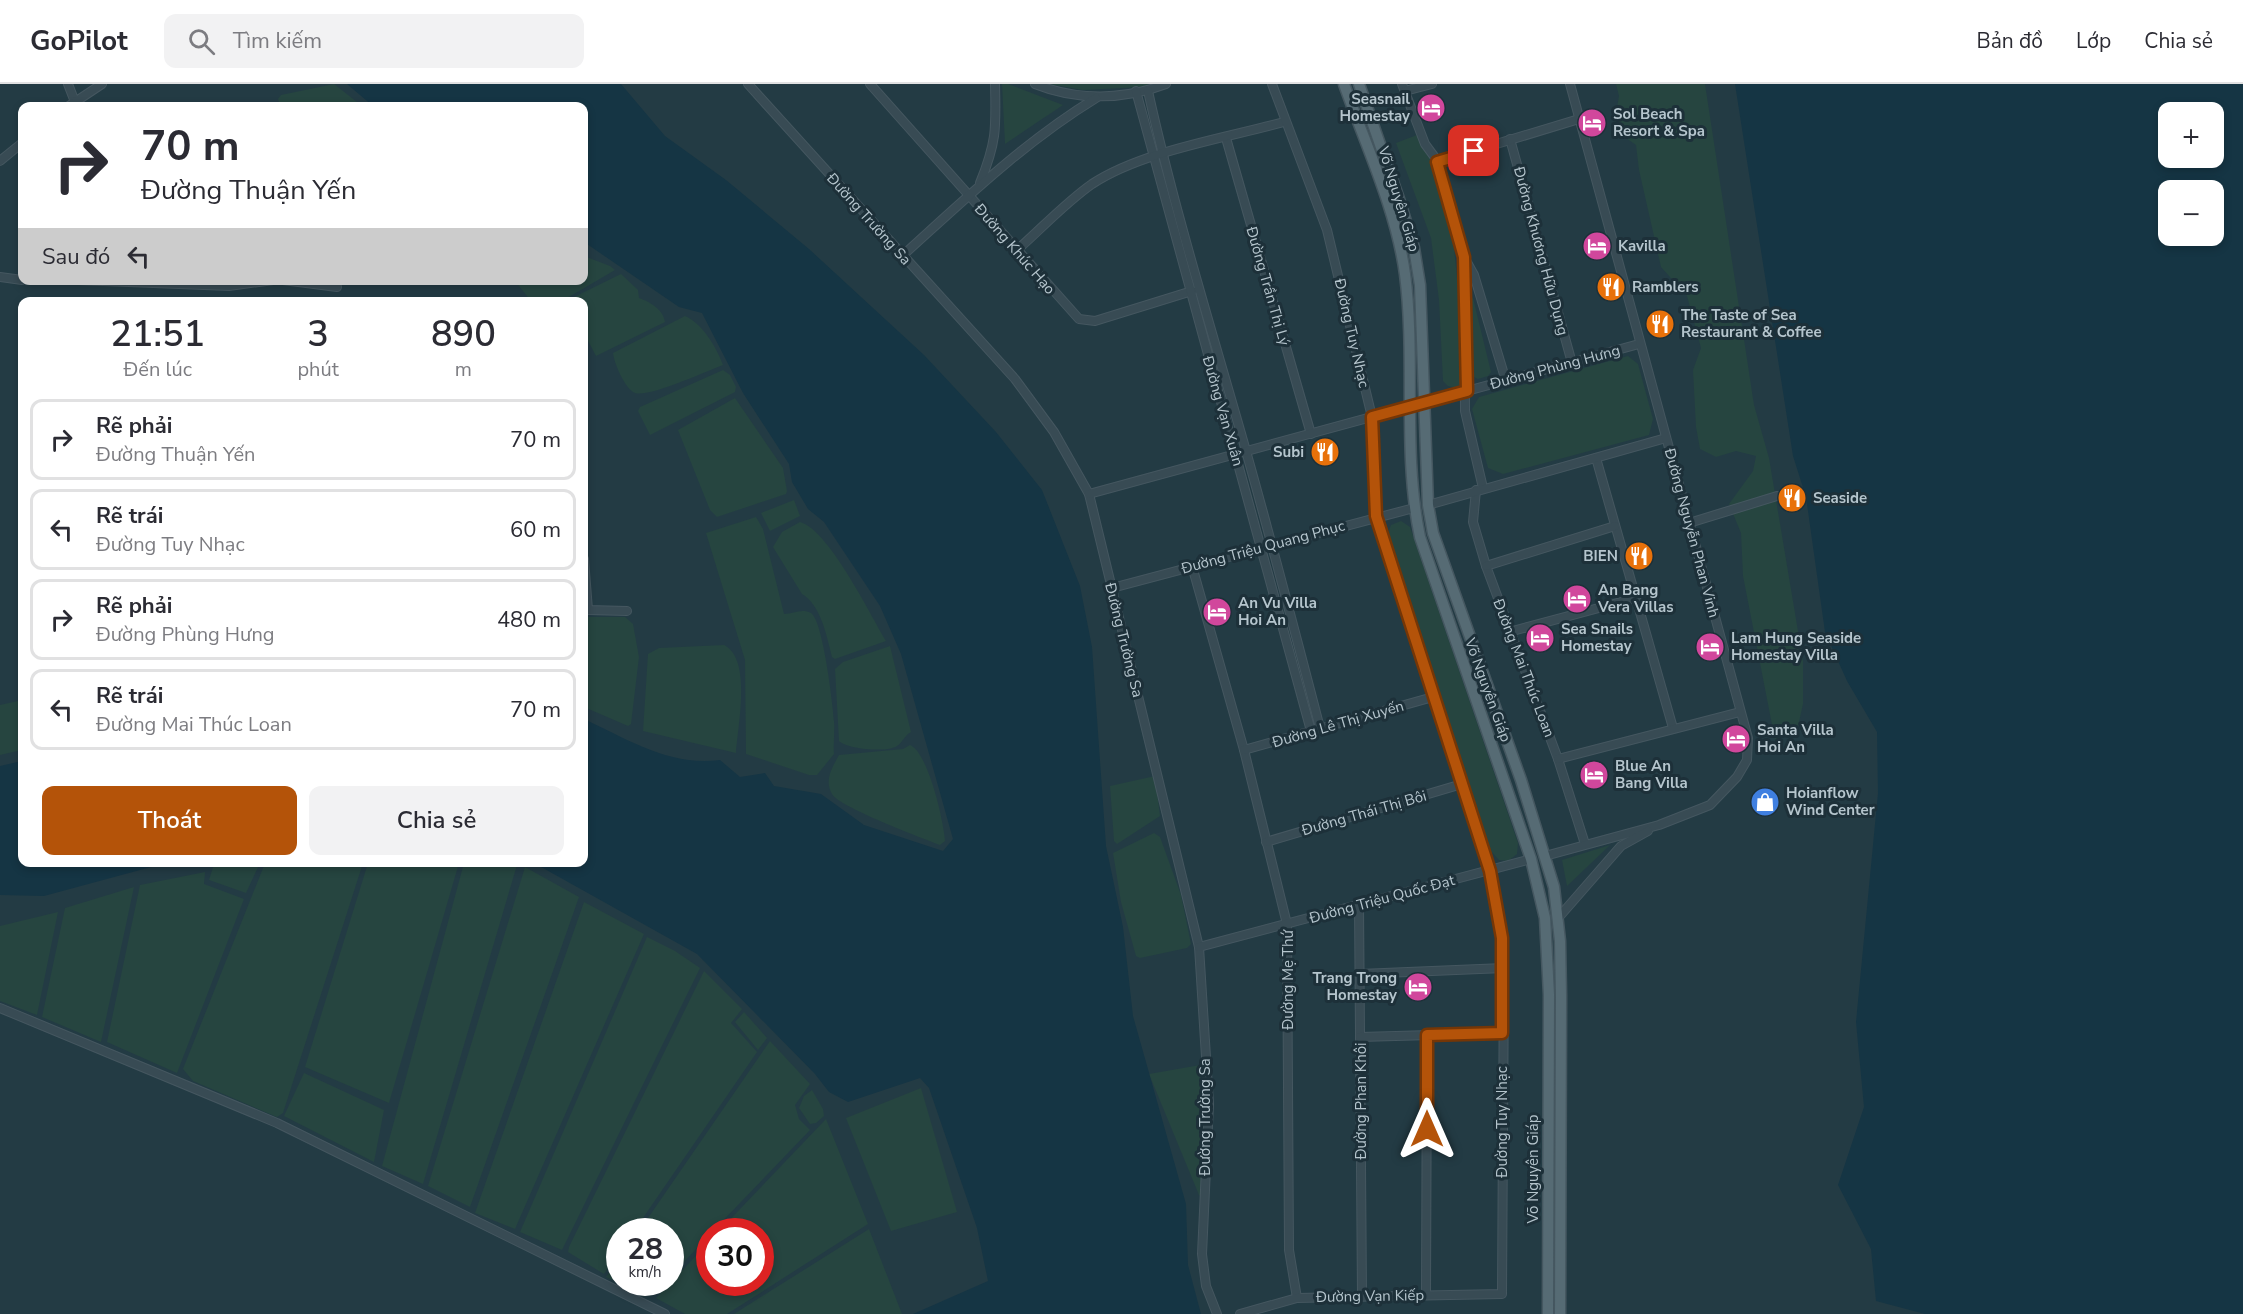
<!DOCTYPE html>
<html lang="vi">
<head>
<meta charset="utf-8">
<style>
	:root { --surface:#fff; --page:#f2f2f3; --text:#2b2b33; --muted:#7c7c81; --line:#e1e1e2; --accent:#b45309 }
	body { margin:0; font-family:"Nunito Sans",sans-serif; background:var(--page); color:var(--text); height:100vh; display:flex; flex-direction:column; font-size:22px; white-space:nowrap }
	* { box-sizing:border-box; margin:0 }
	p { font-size:20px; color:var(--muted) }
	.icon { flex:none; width:33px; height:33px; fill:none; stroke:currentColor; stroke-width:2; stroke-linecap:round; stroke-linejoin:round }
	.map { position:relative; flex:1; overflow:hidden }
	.side { position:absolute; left:18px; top:213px; width:570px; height:570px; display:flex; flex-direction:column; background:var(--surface); border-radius:12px; box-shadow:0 3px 9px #0003 }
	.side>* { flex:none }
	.top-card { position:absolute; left:18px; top:18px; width:570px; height:183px; border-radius:12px; box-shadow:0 3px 9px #0003; background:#fff; color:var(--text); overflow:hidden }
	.fabs { position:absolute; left:2158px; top:18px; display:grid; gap:12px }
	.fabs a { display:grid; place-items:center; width:66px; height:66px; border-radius:12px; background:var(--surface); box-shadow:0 3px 9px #0003; font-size:30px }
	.speed { position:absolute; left:606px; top:1134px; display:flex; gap:12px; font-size:30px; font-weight:700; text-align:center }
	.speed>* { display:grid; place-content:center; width:78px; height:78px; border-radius:50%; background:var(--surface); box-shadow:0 3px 9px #0003; line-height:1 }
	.speed small { font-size:15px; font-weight:400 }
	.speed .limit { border:9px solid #d22; background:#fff; color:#111 }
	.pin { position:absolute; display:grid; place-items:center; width:51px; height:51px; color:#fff; margin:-26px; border-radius:12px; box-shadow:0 3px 9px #0006 }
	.me { position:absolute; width:66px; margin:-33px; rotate:0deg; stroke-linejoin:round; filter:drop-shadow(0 0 4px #0008) }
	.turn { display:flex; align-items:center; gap:21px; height:126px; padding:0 24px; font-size:27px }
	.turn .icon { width:78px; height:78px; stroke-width:2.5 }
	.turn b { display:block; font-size:42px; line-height:51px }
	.then { display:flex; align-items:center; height:57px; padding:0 24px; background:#0003; gap:12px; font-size:22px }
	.eta { display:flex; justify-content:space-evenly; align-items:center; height:102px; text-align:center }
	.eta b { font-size:36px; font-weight:600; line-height:42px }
	.cta { display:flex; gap:12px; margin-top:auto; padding:12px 24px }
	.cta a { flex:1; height:69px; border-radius:12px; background:var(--accent); color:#fff; font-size:24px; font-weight:600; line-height:69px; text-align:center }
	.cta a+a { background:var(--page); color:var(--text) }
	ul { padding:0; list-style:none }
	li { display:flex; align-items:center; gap:18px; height:81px; margin:0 12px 9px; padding:0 12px; border:3px solid var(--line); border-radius:12px }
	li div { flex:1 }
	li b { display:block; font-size:22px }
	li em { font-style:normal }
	header { display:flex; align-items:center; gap:36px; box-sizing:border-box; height:84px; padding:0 30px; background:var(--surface); border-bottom:2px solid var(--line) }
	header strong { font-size:28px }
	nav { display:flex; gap:33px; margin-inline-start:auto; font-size:21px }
	.search { width:420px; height:54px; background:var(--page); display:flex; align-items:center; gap:15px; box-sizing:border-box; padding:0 21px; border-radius:12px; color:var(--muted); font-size:22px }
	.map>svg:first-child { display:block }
	.green { fill:#264540 }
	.water { fill:#153544; fill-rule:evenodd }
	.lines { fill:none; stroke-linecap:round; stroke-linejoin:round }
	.minor-casing { stroke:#455760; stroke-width:10 }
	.major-casing { stroke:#455760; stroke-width:13 }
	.minor { stroke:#384b54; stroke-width:8 }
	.major { stroke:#566b74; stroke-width:10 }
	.route-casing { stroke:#753606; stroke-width:15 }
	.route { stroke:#b45309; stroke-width:10 }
	.labels { text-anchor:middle; stroke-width:6; stroke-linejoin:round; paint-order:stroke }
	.poi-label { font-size:15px; font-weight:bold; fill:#b5c5cd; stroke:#1d3039; text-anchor:start }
	.street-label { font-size:15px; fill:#b5c5cd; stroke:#1d3039 }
</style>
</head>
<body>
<header>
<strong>GoPilot</strong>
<div class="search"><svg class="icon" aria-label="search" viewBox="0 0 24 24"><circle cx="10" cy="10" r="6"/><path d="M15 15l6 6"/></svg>Tìm kiếm</div>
<nav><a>Bản đồ</a><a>Lớp</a><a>Chia sẻ</a></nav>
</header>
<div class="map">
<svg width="2243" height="1230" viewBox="0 0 2243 1230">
	<rect width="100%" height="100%" fill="#233b44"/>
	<!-- green -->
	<g class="green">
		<polygon points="334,0 362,22 280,22 278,15 281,11"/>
		<polygon points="1002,0 1008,0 1063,21 1005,60"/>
		<polygon points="1049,0 1149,0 1143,3 1083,6"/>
		<polygon points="1616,0 1705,0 1754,321 1769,374 1803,577 1803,620 1797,647 1775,656 1743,492 1741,449 1729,420 1753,387 1756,372 1736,367 1716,373 1700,365 1696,343 1693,286 1701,264 1687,212 1661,183 1639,86 1636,61 1613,45 1619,12"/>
		<polygon points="1422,49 1452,144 1459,213 1462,297 1457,304 1448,302 1443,297 1439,216 1431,154 1396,59"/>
		<polygon points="584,172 610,182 615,186 562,217 531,217 515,197 584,196"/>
		<path d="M621,190l17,16 1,8c11,4 24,11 26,24l-69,34 -12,-23v-31l-14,-3z"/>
		<polygon points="1473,214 1491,288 1488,292 1478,295 1474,293 1471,285 1471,215"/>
		<path d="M685,232c17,7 32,32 38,49 -16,6 -75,33 -88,28 -10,-4 -21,-30 -22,-40z"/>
		<polygon points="1628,272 1638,280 1653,335 1649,351 1503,390 1488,384 1472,325 1479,313"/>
		<polygon points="723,286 730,291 736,303 735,308 650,351 638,327 640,323"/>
		<polygon points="735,314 783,384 787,407 786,410 717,433 710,426 678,346"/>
		<polygon points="794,416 800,432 770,447 761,429"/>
		<path d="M756,433l7,12 21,85c10,0 17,-6 27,-1 12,7 22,92 23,108 1,11 -1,22 0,33l-17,21h-8l-63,-21 -1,-94 -39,-127z"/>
		<polygon points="1401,437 1410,443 1518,759 1517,770 1508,777 1499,776 1490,766 1388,449 1391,441"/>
		<path d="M800,438c28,7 70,92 86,119l-51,18 -3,-2c-5,-20 -11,-52 -30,-63l-29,-47 9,-15z"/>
		<polygon points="584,533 625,533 633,540 639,573 631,640 628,642 584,623"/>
		<path d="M724,561c28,14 14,80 12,108l-93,-22 5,-77 11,-6z"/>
		<path d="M890,562l21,86c-7,4 -8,10 -14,14 -10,7 -50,3 -58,-5l-4,-72 8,-7z"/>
		<polygon points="22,616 22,666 0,671 0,621"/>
		<path d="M910,661c18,7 34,77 35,96l-5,4c-18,-7 -101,-38 -108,-51 -8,-14 0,-26 7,-39l64,-6z"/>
		<polygon points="1155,692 1160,732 1117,760 1114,757 1110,702"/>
		<polygon points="1154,749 1160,753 1181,811 1191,860 1187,864 1140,874 1136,872 1121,818 1113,769"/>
		<polygon points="1610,761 1567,802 1562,776"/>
		<polygon points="219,779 260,779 246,809 209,796 214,780"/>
		<polygon points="265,779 363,779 283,1029 277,1033 193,997 183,985"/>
		<polygon points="368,779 459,779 389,1019 305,983"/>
		<polygon points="464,779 513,779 517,781 423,1100 382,1082"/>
		<polygon points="525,783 579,813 470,1123 428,1102"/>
		<polygon points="205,788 204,800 244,815 177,989 107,958 140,801"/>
		<polygon points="134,803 101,958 42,933 65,824"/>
		<polygon points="584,818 644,850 515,1145 475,1129"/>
		<polygon points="58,828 37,931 0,917 0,842"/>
		<polygon points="647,853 675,867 700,884 562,1166 520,1148"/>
		<polygon points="704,887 742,925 731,939 757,968 634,1147 620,1148 619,1168 604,1190 568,1168 569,1163"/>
		<polygon points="744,928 767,954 758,966 735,938"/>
		<polygon points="770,957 810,1000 795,1021 799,1035 810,1046 713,1147 710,1148 709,1151 671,1192 670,1148 639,1147"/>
		<polygon points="1206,980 1205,1116 1199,1111 1149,990"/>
		<polygon points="304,989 384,1026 374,1078 284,1032"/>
		<polygon points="921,1004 957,1128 891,1147 846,1034"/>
		<polygon points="812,1006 823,1025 824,1032 816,1039 810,1040 799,1024 804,1012"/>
		<polygon points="826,1035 868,1140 727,1230 685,1230 656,1214 709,1158 710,1198 760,1198 760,1148 719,1147"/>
		<polygon points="869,1145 902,1230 734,1230"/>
		<polygon points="619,1175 620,1198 664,1199 650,1212 606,1193"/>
	</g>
	<!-- water -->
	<g class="water">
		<path d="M347,0h274l44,52 61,44 83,69 115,106 72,77 46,58 38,96 12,61 14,199 17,81 10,89 53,188 2,61 13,49h-288l75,-33 -11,-53 -48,-140 -9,-10 -72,24 -19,-10 -14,-18 -118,-120 -163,-91 50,-1v-143c43,20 87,48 136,41l20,17 25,-4 9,13 47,8 43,31 79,26 10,-12 -52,-185 -21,-48 -56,-84 -16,-13 -16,-27 -3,-18 -46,-71 -41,-80 -23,-6 -95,-65v-136h-211z"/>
		<path d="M1735,0h508v1230h-318l-49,-13 -5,-52 -33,-64 26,-78 -8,-85 22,-229 -1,-61 -30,-51 -22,-49 -19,-135 -13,-41zM2169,28h45v46h-45zM2169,106h45v46h-45z"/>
		<polygon points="22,677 22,778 166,779 44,812 0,811 0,682"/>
	</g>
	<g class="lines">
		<!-- minor casing -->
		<g class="minor-casing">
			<g id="minor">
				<polyline points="68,0 75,18"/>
				<polyline points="748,0 1015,295 1054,348 1089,410 1199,863 1209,1020 1202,1170 1206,1202 1217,1230"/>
				<polyline points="870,0 1079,235 1095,237 1192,207"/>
				<path d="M1035,0c42,17 89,16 131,0"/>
				<polyline points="1402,0 1425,60 1439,79 1464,173 1465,327 1483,404"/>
				<polyline points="1136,7 1311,647"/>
				<path d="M1148,7c27,122 64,240 98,360 26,92 50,185 74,277"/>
				<polyline points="1405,7 1432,0"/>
				<polyline points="69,22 102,0"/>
				<polyline points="1226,54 1311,350"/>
				<polyline points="1510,55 1572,279"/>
				<polyline points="0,77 22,59"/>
				<polyline points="1437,78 1579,35"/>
				<path d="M980,99c17,-42 16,-55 15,-99"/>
				<path d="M1016,167c25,-22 49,-48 76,-67 50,-33 134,-46 192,-62"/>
				<path d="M902,172c62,-56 122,-114 194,-158"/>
				<polyline points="1464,173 1474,191 1506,297"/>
				<polyline points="0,193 22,196"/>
				<polyline points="78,196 229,202 273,196"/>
				<polyline points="283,196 337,203"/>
				<polyline points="1596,374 1673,644"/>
				<polyline points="1476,406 1473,438 1486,482 1558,675 1585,760"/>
				<polyline points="1089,410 1639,260"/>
				<polyline points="1428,421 1666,354"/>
				<polyline points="1689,439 1777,412"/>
				<polyline points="584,475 588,526 627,527"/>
				<polyline points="1192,482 1244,666 1287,840 1289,1166 1297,1214"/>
				<polyline points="1486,482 1615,442"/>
				<polyline points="1112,504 1414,424"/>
				<polyline points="1509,548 1636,514"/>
				<polyline points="1244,666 1433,613"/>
				<polyline points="1558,675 1740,628"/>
				<polyline points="1266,758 1462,700"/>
				<polyline points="1545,772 1659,741 1710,721 1737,693 1747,676 1748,654 1570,0"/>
				<polyline points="1359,821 1362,1212"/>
				<polyline points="1559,833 1621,762 1648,747"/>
				<polyline points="1199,863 1531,775"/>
				<polyline points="1360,890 1504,884"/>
				<polyline points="0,924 277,1039 665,1230"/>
				<polyline points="1360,953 1502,949"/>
				<polyline points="1426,1211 1427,951"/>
				<polyline points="1240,1230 1297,1214 1502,1210 1504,884 1502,854 1490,787 1376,432 1372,333 1327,146 1272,0"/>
			</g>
		</g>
		<!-- major casing -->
		<g class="major-casing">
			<g id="major">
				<path d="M1344,0c22,62 52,125 61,190 11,87 -3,177 15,263l111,322 14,59 4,77 -1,319"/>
				<polyline points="1359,0 1400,118 1414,164 1420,201 1428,421 1433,449 1521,696 1554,803 1560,857 1561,912 1560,1230"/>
			</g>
		</g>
		<!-- minor -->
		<use href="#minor" class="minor"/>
		<!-- major -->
		<use href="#major" class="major"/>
	</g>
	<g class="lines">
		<!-- route casing -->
		<g class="route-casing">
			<polyline id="route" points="1427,1045 1427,951 1502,949 1502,854 1490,787 1376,432 1372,333 1467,307 1464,173 1437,78 1474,67"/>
		</g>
		<!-- route -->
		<use href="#route" class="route"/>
	</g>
	<!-- icons -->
	<defs>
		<g id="hotel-disc" transform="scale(1.5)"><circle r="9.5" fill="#d1479c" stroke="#1d3039"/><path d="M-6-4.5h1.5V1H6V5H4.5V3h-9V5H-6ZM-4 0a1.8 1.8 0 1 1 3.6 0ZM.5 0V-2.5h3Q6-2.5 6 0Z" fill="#fff"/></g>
		<g id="restaurant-disc" transform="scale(1.5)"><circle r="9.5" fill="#e8710a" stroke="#1d3039"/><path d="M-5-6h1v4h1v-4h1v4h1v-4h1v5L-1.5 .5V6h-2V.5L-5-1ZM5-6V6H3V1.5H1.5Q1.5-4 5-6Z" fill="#fff"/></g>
		<g id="shop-disc" transform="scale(1.5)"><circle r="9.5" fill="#3f7fe0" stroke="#1d3039"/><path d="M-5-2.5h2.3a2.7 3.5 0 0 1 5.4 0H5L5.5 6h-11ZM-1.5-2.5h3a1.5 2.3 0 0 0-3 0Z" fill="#fff"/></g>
	</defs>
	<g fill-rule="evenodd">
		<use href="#hotel-disc" x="1431" y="24"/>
		<use href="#hotel-disc" x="1592" y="39"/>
		<use href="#hotel-disc" x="1597" y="162"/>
		<use href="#restaurant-disc" x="1611" y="203"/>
		<use href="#restaurant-disc" x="1660" y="240"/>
		<use href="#restaurant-disc" x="1325" y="368"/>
		<use href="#restaurant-disc" x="1792" y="414"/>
		<use href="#restaurant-disc" x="1639" y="472"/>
		<use href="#hotel-disc" x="1577" y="515"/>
		<use href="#hotel-disc" x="1217" y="528"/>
		<use href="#hotel-disc" x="1540" y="554"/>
		<use href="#hotel-disc" x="1710" y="563"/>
		<use href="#hotel-disc" x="1736" y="655"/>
		<use href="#hotel-disc" x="1594" y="691"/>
		<use href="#shop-disc" x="1765" y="718"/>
		<use href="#hotel-disc" x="1418" y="903"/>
	</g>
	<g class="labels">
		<!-- poi labels -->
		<g class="poi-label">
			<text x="1410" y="20" text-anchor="end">Seasnail<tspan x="1410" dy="17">Homestay</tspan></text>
			<text x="1613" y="35">Sol Beach<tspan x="1613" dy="17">Resort &amp; Spa</tspan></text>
			<text x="1618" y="167">Kavilla</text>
			<text x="1632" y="208">Ramblers</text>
			<text x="1681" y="236">The Taste of Sea<tspan x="1681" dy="17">Restaurant &amp; Coffee</tspan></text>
			<text x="1304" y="373" text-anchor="end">Subi</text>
			<text x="1813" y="419">Seaside</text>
			<text x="1618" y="477" text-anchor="end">BIEN</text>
			<text x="1598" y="511">An Bang<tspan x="1598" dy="17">Vera Villas</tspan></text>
			<text x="1238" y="524">An Vu Villa<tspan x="1238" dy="17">Hoi An</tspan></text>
			<text x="1561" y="550">Sea Snails<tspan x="1561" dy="17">Homestay</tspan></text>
			<text x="1731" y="559">Lam Hung Seaside<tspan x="1731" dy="17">Homestay Villa</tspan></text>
			<text x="1757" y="651">Santa Villa<tspan x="1757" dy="17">Hoi An</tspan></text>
			<text x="1615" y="687">Blue An<tspan x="1615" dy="17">Bang Villa</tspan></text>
			<text x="1786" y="714">Hoianflow<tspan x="1786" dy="17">Wind Center</tspan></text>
			<text x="1397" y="899" text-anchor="end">Trang Trong<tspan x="1397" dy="17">Homestay</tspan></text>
		</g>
		<!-- street labels -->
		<g class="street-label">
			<text transform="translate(1399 115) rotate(73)" y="5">Võ Nguyên Giáp</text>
			<text transform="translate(869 135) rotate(48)" y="5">Đường Trường Sa</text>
			<text transform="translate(1015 165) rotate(49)" y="5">Đường Khúc Hạo</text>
			<text transform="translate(1541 167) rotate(75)" y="5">Đường Khương Hữu Dụng</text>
			<text transform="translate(1268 202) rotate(74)" y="5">Đường Trần Thị Lý</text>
			<text transform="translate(1352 249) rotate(77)" y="5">Đường Tuy Nhạc</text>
			<text transform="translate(1555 283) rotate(-15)" y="5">Đường Phùng Hưng</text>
			<text transform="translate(1223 327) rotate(74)" y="5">Đường Vạn Xuân</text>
			<text transform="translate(1692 449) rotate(75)" y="5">Đường Nguyễn Phan Vinh</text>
			<text transform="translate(1263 463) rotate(-15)" y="5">Đường Triệu Quang Phục</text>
			<text transform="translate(1124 556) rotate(76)" y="5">Đường Trường Sa</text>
			<text transform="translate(1524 584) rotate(69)" y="5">Đường Mai Thúc Loan</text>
			<text transform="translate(1488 606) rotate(70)" y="5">Võ Nguyên Giáp</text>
			<text transform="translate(1338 640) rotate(-16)" y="5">Đường Lê Thị Xuyến</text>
			<text transform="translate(1364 729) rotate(-16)" y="5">Đường Thái Thị Bôi</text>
			<text transform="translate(1382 815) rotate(-15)" y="5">Đường Triệu Quốc Đạt</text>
			<text transform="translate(1288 896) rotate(-90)" y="5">Đường Mẹ Thứ</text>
			<text transform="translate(1361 1017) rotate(-90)" y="5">Đường Phan Khôi</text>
			<text transform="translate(1205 1033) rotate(-90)" y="5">Đường Trường Sa</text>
			<text transform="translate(1502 1038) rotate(-90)" y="5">Đường Tuy Nhạc</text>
			<text transform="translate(1533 1085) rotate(-90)" y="5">Võ Nguyên Giáp</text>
			<text transform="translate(1370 1212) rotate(-1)" y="5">Đường Vạn Kiếp</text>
		</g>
	</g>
</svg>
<div class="fabs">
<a>+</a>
<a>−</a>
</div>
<div class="speed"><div>28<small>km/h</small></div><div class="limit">30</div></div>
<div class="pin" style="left:1474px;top:67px;background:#d93025"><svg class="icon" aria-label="arrive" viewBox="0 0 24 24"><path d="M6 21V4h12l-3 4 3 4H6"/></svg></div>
<svg class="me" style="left:1427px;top:1045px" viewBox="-20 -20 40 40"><path d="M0-17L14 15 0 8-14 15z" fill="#b45309" stroke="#fff" stroke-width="4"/></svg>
<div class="top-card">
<div class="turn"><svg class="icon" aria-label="right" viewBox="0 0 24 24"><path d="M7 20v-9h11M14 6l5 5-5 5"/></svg><div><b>70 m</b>Đường Thuận Yến</div></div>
<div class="then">Sau đó<svg class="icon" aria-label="left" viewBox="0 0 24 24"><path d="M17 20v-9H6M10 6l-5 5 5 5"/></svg></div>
</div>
<section class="side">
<div class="eta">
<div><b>21:51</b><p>Đến lúc</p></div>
<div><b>3</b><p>phút</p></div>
<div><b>890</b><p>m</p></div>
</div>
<ul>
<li><svg class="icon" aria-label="right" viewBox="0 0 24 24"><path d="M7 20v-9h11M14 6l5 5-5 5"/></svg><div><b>Rẽ phải</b><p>Đường Thuận Yến</p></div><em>70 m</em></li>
<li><svg class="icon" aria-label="left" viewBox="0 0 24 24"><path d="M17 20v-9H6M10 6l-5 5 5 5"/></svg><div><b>Rẽ trái</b><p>Đường Tuy Nhạc</p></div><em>60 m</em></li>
<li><svg class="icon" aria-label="right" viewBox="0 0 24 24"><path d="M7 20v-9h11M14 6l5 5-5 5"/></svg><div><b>Rẽ phải</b><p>Đường Phùng Hưng</p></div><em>480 m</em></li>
<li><svg class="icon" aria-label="left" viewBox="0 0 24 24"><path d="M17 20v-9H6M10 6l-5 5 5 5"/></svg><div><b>Rẽ trái</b><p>Đường Mai Thúc Loan</p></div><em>70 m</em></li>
</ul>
<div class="cta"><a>Thoát</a><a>Chia sẻ</a></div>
</section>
</div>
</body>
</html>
